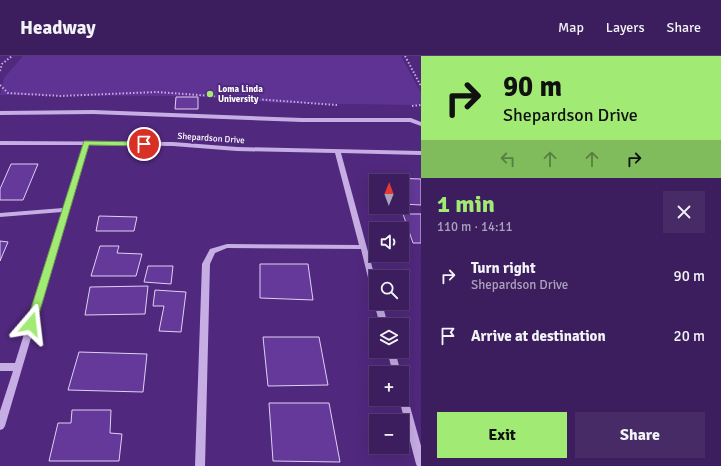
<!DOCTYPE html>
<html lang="en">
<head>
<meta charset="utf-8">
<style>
	:root { --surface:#3c1e5e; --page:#472b67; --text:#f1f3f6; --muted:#aca2bc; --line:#553c73; --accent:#a1eb74 }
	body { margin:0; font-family:Signika,sans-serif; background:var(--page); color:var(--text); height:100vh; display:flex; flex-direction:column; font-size:15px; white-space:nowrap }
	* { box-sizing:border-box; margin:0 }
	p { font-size:13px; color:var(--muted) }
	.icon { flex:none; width:22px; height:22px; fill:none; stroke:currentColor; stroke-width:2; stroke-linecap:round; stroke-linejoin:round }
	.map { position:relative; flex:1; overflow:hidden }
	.drawer { display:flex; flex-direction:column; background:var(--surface); width:300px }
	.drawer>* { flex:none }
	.banner { background:#a1eb74; color:#111; overflow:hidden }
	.needle { width:26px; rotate:1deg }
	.fabs { position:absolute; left:369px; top:118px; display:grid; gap:8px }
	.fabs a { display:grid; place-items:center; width:40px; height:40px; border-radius:0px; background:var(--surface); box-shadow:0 4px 16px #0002,0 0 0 1px var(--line); font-size:20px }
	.pin { position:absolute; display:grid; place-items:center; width:34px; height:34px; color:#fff; margin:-17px; border:2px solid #fff; border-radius:50%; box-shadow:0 1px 4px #0007 }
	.me { position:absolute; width:44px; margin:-22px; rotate:17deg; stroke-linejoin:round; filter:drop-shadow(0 0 3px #0008) }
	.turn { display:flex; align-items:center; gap:14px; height:84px; padding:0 16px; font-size:18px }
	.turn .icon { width:52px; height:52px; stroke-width:2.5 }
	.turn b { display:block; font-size:28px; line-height:34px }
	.lanes { display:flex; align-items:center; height:38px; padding:0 16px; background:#0003; justify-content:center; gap:20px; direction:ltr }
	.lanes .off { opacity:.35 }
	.round { display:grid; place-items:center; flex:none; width:42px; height:42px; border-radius:0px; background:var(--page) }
	.head { display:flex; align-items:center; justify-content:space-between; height:68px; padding:0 16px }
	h1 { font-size:24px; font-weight:800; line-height:30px; color:var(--accent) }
	.primary-button { display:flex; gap:8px; margin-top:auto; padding:8px 16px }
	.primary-button a { flex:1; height:46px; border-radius:0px; background:var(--accent); color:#111; font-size:16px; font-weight:800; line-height:46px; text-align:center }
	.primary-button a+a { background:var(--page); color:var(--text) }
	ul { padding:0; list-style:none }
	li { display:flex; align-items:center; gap:12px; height:60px; padding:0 16px }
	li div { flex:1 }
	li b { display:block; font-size:15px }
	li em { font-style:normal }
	header { display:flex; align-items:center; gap:24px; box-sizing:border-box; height:56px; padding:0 20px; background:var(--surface); border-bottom:1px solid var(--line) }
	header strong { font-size:19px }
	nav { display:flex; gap:22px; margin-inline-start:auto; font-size:14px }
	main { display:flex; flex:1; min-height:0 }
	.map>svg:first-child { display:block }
	.green { fill:#5f3394 }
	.building { fill:#653999; stroke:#e0d0f4 }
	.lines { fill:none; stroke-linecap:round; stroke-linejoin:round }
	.path { stroke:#c6ade4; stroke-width:2; stroke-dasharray:1.5 2; stroke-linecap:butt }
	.minor { fill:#c6ade4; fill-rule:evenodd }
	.route { fill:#a1eb74; stroke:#69994b }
	.poi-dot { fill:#a1eb74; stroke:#50287d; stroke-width:1.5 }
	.labels { text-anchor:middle; stroke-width:4; stroke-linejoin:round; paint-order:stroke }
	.far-poi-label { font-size:9px; font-weight:bold; fill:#fff; stroke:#50287d; text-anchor:start }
	.far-street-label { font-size:9px; fill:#fff; stroke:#50287d }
</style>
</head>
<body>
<header>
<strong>Headway</strong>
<nav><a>Map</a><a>Layers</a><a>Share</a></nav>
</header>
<main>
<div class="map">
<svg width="421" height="410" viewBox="0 0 421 410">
	<rect width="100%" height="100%" fill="#50287d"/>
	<!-- green -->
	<polygon class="green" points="23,0 401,0 421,37 421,47 417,49 276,47 208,41 161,40 0,39 4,22"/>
	<!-- building -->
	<g class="building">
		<polygon points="176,41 198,41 198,53 175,53"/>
		<polygon points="11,108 38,108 23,144 0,144 0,133"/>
		<polygon points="391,122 421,123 421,149 402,148 402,125 392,125"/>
		<polygon points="403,158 421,158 421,187 413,187"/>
		<polygon points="99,160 137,161 134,175 96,175"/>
		<polygon points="0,185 8,186 0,205"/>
		<polygon points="100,190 119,190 117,197 142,198 136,220 91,220"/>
		<polygon points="260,208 308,208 313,244 260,242"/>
		<polygon points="148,210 173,210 171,228 144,226"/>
		<polygon points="148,230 145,258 85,259 90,231"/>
		<polygon points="155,234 186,236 181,276 159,275 164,250 153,250"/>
		<polygon points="263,281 319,281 328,329 268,330"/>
		<polygon points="79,296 147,298 143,336 68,334"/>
		<polygon points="269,347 329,347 340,406 273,405"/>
		<polygon points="72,354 111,354 110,377 122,378 119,405 49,405 58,367 71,367"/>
	</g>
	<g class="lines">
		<!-- path -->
		<g class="path">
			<polyline points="405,0 421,30"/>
			<polyline points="0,15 2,8 12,0"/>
			<polyline points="0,29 8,37 61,40 157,36 337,49"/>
			<polyline points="412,50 421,49"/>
		</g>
		<!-- minor -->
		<g class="minor">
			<polygon points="93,54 302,62 411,62 421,66 421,70 410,66 302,66 93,58 0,59 0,55"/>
			<polygon points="0,85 173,86 237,91 421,95 421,99 341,97 376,225 376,241 373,240 372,238 361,193 227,192 215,197 210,208 205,410 195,410 202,208 210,193 227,188 359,189 335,97 237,95 173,90 88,89 5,370 3,373 0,374 0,355 13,315 0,315 0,307 15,307 62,156 0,161 0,157 63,152 83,89 0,89"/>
			<polygon points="376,245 376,247 382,247 388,269 380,269 374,247"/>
			<polygon points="387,295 395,295 401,317 393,317"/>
			<polygon points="402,332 405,333 406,336 421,390 421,410 417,410 416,408 399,343 402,343"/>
		</g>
	</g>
	<!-- route -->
	<polygon class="route" points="84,85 144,86 147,88 144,90 89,89 36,268 31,272 26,268"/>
	<!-- markers -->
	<circle class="poi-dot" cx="210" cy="38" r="4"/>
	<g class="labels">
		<!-- far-poi labels -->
		<g class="far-poi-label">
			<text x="218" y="36">Loma Linda<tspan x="218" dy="10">University</tspan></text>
		</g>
		<!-- far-street labels -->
		<g class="far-street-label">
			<text transform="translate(211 82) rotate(4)" y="3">Shepardson Drive</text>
		</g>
	</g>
</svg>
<div class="fabs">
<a><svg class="needle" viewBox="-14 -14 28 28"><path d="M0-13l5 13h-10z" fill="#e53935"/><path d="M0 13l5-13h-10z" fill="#aca2bc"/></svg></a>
<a><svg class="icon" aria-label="sound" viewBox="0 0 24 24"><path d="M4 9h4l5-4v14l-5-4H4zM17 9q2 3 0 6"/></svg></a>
<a><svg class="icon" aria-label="search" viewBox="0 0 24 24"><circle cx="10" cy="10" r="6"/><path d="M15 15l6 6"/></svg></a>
<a><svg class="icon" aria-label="layers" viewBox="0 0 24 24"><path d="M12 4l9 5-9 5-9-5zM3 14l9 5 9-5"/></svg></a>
<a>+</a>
<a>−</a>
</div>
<div class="pin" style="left:144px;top:88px;background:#d93025"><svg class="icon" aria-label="arrive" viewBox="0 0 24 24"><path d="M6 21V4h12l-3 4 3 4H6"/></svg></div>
<svg class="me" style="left:31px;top:268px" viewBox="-20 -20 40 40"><path d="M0-17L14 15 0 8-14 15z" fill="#a1eb74" stroke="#fff" stroke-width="4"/></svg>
</div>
<section class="drawer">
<div class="banner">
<div class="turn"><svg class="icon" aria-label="right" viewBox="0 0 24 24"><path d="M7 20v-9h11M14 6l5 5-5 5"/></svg><div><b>90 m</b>Shepardson Drive</div></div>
<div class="lanes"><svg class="icon off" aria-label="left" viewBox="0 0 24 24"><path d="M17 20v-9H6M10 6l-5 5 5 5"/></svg><svg class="icon off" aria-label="ahead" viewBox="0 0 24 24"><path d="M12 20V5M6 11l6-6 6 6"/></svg><svg class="icon off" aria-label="ahead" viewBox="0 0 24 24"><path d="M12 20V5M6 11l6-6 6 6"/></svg><svg class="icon" aria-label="right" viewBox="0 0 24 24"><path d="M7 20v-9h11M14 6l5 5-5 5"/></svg></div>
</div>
<div class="head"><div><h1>1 min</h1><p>110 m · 14:11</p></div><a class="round"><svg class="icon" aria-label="close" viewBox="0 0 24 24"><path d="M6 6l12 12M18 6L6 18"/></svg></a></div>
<ul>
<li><svg class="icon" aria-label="right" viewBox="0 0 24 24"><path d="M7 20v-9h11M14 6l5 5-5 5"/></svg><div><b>Turn right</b><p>Shepardson Drive</p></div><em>90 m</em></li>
<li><svg class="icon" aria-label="arrive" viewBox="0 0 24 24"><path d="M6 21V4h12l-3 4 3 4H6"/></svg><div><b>Arrive at destination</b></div><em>20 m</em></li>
</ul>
<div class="primary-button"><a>Exit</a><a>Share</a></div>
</section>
</main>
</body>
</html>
